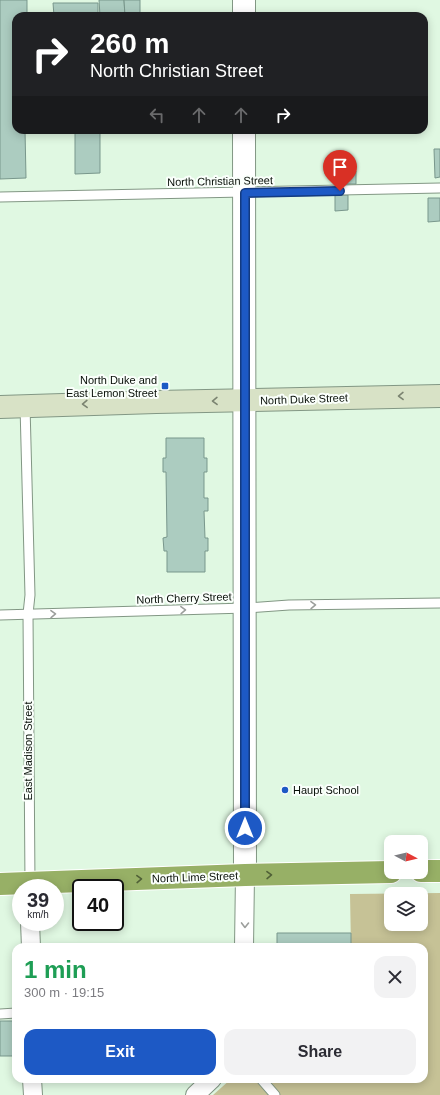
<!DOCTYPE html>
<html lang="en">
<head>
<meta charset="utf-8">
<style>
	:root { --surface:#fff; --page:#f2f2f3; --text:#2b2b33; --muted:#7c7c81; --accent:#1d59c5 }
	body { margin:0; font-family:Helvetica,sans-serif; background:var(--page); color:var(--text); height:100vh; display:flex; flex-direction:column; font-size:15px; white-space:nowrap }
	* { box-sizing:border-box; margin:0 }
	p { font-size:13px; color:var(--muted) }
	.icon { flex:none; width:22px; height:22px; fill:none; stroke:currentColor; stroke-width:2; stroke-linecap:round; stroke-linejoin:round }
	.map { position:relative; flex:1; overflow:hidden }
	.sheet { position:absolute; left:12px; top:943px; width:416px; height:140px; display:flex; flex-direction:column; background:var(--surface); border-radius:12px; box-shadow:0 2px 10px #0003 }
	.sheet>* { flex:none }
	.banner { position:absolute; left:12px; top:12px; width:416px; height:122px; border-radius:12px; box-shadow:0 2px 10px #0003; background:#202124; color:#fff; overflow:hidden }
	.needle { width:26px; rotate:97deg }
	.controls { position:absolute; left:384px; top:835px; display:grid; gap:8px }
	.controls a { display:grid; place-items:center; width:44px; height:44px; border-radius:8px; background:var(--surface); box-shadow:0 2px 10px #0003; font-size:20px }
	.speed { position:absolute; left:12px; top:879px; display:flex; gap:8px; font-size:20px; font-weight:700; text-align:center }
	.speed>* { display:grid; place-content:center; width:52px; height:52px; border-radius:50%; background:var(--surface); box-shadow:0 2px 10px #0003; line-height:1 }
	.speed small { font-size:10px; font-weight:400 }
	.speed .limit { border:2px solid #111; border-radius:6px; background:#fff; color:#111 }
	.pin { position:absolute; display:grid; place-items:center; width:34px; height:34px; color:#fff; margin:-41px -17px; border-radius:50% 50% 50% 0; rotate:-45deg; box-shadow:0 0 4px #0007 }
	.pin .icon { rotate:45deg }
	.me { position:absolute; width:44px; margin:-22px; rotate:0deg; stroke-linejoin:round; filter:drop-shadow(0 0 3px #0008) }
	.turn { display:flex; align-items:center; gap:14px; height:84px; padding:0 12px; font-size:18px }
	.turn .icon { width:52px; height:52px; stroke-width:2.5 }
	.turn b { display:block; font-size:28px; line-height:34px }
	.lanes { display:flex; align-items:center; height:38px; padding:0 12px; background:#0003; justify-content:center; gap:20px; direction:ltr }
	.lanes .off { opacity:.35 }
	.round { display:grid; place-items:center; flex:none; width:42px; height:42px; border-radius:12px; background:var(--page) }
	.headline { display:flex; align-items:center; justify-content:space-between; height:68px; padding:0 12px }
	h1 { font-size:24px; font-weight:600; line-height:30px; color:#1e9e55 }
	.primary-button { display:flex; gap:8px; margin-top:auto; padding:8px 12px }
	.primary-button a { flex:1; height:46px; border-radius:12px; background:var(--accent); color:#fff; font-size:16px; font-weight:600; line-height:46px; text-align:center }
	.primary-button a+a { background:var(--page); color:var(--text) }
	.map>svg:first-child { display:block }
	.green { fill:#c6c296; fill-rule:evenodd }
	.building { fill:#acccc0; stroke:#79978c }
	.lines { fill:none; stroke-linecap:round; stroke-linejoin:round }
	.service-casing { stroke:#829784; stroke-width:11 }
	.minor-casing { stroke:#829784; stroke-width:20 }
	.tertiary-casing { stroke:#829784; stroke-width:24 }
	.secondary-casing { stroke:#829784; stroke-width:24 }
	.trunk-casing { stroke:#fff; stroke-width:24 }
	.service { stroke:#fff; stroke-width:9 }
	.minor { stroke:#fff; stroke-width:18 }
	.tertiary { stroke:#fff; stroke-width:22 }
	.secondary { stroke:#d8e2c6; stroke-width:22 }
	.trunk { stroke:#97b066; stroke-width:22 }
	.oneway { stroke:#7a8370 }
	.oneway2 { stroke:#9c9f9c }
	.oneway3 { stroke:#506037 }
	.route-casing { stroke:#133a80; stroke-width:10 }
	.route { stroke:#1d59c5; stroke-width:7 }
	.poi-dot { fill:#1d59c5; stroke:#fafffb; stroke-width:1.5 }
	.labels { text-anchor:middle; stroke-width:4; stroke-linejoin:round; paint-order:stroke }
	.street-label { font-size:11px; fill:#080f08; stroke:#fafffb }
	.poi-label { font-size:11px; fill:#080f08; stroke:#fafffb; text-anchor:end }
</style>
</head>
<body>
<div class="map">
<svg width="440" height="1095" viewBox="0 0 440 1095">
	<rect width="100%" height="100%" fill="#e0f8e2"/>
	<!-- green -->
	<path class="green" d="M440,893v202h-227l18,-16h193v-132h-73l-1,-53zM391,894h30v30h-30z"/>
	<!-- building -->
	<g class="building">
		<polygon points="0,0 27,0 27,16 16,16 16,130 25,130 26,178 0,179"/>
		<polygon points="99,0 124,0 125,16 100,16"/>
		<polygon points="124,0 140,0 140,16 125,16"/>
		<polygon points="53,3 98,3 98,16 54,16"/>
		<polygon points="75,130 100,130 100,173 75,174"/>
		<polygon points="434,149 440,149 440,177 435,178"/>
		<rect x="337" y="157" width="14" height="15"/>
		<polygon points="356,171 356,184 337,184 337,172"/>
		<polygon points="335,195 348,195 348,210 335,211"/>
		<polygon points="428,198 440,198 440,221 428,222"/>
		<polygon points="166,438 204,438 204,458 207,458 207,472 204,472 204,498 208,498 208,511 204,511 205,538 208,538 208,551 205,551 205,572 167,572 167,551 164,551 163,538 167,537 166,472 163,472 163,458 166,458"/>
		<polygon points="277,933 351,933 351,945 340,946 340,947 277,947"/>
		<polygon points="0,1021 13,1021 16,1024 16,1056 0,1056"/>
	</g>
	<g class="lines">
		<!-- service casing -->
		<g class="service-casing">
			<g id="service">
				<polyline points="0,197 440,188"/>
				<polyline points="25,406 30,595 28,614 30,883"/>
				<polyline points="0,615 246,608 289,605 440,603"/>
				<polyline points="0,1014 16,1013"/>
				<polyline points="261,1079 275,1095"/>
			</g>
		</g>
		<!-- minor casing -->
		<g class="minor-casing">
			<g id="minor">
				<polyline points="30,922 31,947"/>
				<polyline points="244,947 245,875"/>
				<polyline points="32,1079 33,1095"/>
				<polyline points="195,1095 212,1079"/>
			</g>
		</g>
		<!-- tertiary casing -->
		<g class="tertiary-casing">
			<g id="tertiary">
				<polyline points="244,0 244,16"/>
				<polyline points="244,130 245,875"/>
			</g>
		</g>
		<!-- secondary casing -->
		<g class="secondary-casing">
			<polyline id="secondary" points="0,407 156,402 440,396"/>
		</g>
		<!-- trunk casing -->
		<g class="trunk-casing">
			<g id="trunk">
				<polyline points="421,871 440,871"/>
				<polyline points="0,884 245,875 391,872"/>
			</g>
		</g>
		<!-- service -->
		<use href="#service" class="service"/>
		<!-- minor -->
		<use href="#minor" class="minor"/>
		<!-- tertiary -->
		<use href="#tertiary" class="tertiary"/>
		<!-- secondary -->
		<use href="#secondary" class="secondary"/>
		<!-- trunk -->
		<use href="#trunk" class="trunk"/>
	</g>
	<!-- one-way arrows -->
	<defs><path id="oneway-chevron" d="M-2-3.5L2.5 0L-2 3.5" fill="none" stroke-width="1.6" stroke-linecap="round" stroke-linejoin="round"/></defs>
	<g class="oneway">
		<use href="#oneway-chevron" transform="translate(401 396) rotate(179)"/>
		<use href="#oneway-chevron" transform="translate(215 401) rotate(179)"/>
		<use href="#oneway-chevron" transform="translate(85 404) rotate(178)"/>
	</g>
	<g class="oneway2">
		<use href="#oneway-chevron" transform="translate(313 605) rotate(-1)"/>
		<use href="#oneway-chevron" transform="translate(183 610) rotate(-2)"/>
		<use href="#oneway-chevron" transform="translate(53 614) rotate(-1)"/>
		<use href="#oneway-chevron" transform="translate(245 925) rotate(91)"/>
	</g>
	<g class="oneway3">
		<use href="#oneway-chevron" transform="translate(269 875) rotate(-1)"/>
		<use href="#oneway-chevron" transform="translate(139 879) rotate(-2)"/>
	</g>
	<g class="lines">
		<!-- route casing -->
		<g class="route-casing">
			<polyline id="route" points="245,828 245,193 340,191"/>
		</g>
		<!-- route -->
		<use href="#route" class="route"/>
	</g>
	<!-- markers -->
	<g class="poi-dot">
		<rect x="161" y="382" width="8" height="8" rx="2"/>
		<circle cx="285" cy="790" r="4"/>
	</g>
	<g class="labels">
		<!-- street labels -->
		<g class="street-label">
			<text transform="translate(220 181) rotate(-1)" y="4">North Christian Street</text>
			<text transform="translate(304 399) rotate(-2)" y="4">North Duke Street</text>
			<text transform="translate(184 598) rotate(-2)" y="4">North Cherry Street</text>
			<text transform="translate(28 751) rotate(-90)" y="4">East Madison Street</text>
			<text transform="translate(195 877) rotate(-2)" y="4">North Lime Street</text>
		</g>
		<!-- poi labels -->
		<g class="poi-label">
			<text x="157" y="384">North Duke and<tspan x="157" dy="13">East Lemon Street</tspan></text>
			<text x="293" y="794" text-anchor="start">Haupt School</text>
		</g>
	</g>
</svg>
<div class="controls">
<a><svg class="needle" viewBox="-14 -14 28 28"><path d="M0-13l5 13h-10z" fill="#e53935"/><path d="M0 13l5-13h-10z" fill="#7c7c81"/></svg></a>
<a><svg class="icon" aria-label="layers" viewBox="0 0 24 24"><path d="M12 4l9 5-9 5-9-5zM3 14l9 5 9-5"/></svg></a>
</div>
<div class="speed"><div>39<small>km/h</small></div><div class="limit">40</div></div>
<div class="pin" style="left:340px;top:191px;background:#d93025"><svg class="icon" aria-label="arrive" viewBox="0 0 24 24"><path d="M6 21V4h12l-3 4 3 4H6"/></svg></div>
<svg class="me" style="left:245px;top:828px" viewBox="-20 -20 40 40"><circle r="17" fill="#1d59c5" stroke="#fff" stroke-width="3"/><path d="M0-11L8 9 0 5-8 9z" fill="#fff"/></svg>
<div class="banner">
<div class="turn"><svg class="icon" aria-label="right" viewBox="0 0 24 24"><path d="M7 20v-9h11M14 6l5 5-5 5"/></svg><div><b>260 m</b>North Christian Street</div></div>
<div class="lanes"><svg class="icon off" aria-label="left" viewBox="0 0 24 24"><path d="M17 20v-9H6M10 6l-5 5 5 5"/></svg><svg class="icon off" aria-label="ahead" viewBox="0 0 24 24"><path d="M12 20V5M6 11l6-6 6 6"/></svg><svg class="icon off" aria-label="ahead" viewBox="0 0 24 24"><path d="M12 20V5M6 11l6-6 6 6"/></svg><svg class="icon" aria-label="right" viewBox="0 0 24 24"><path d="M7 20v-9h11M14 6l5 5-5 5"/></svg></div>
</div>
<section class="sheet">
<div class="headline"><div><h1>1 min</h1><p>300 m · 19:15</p></div><a class="round"><svg class="icon" aria-label="close" viewBox="0 0 24 24"><path d="M6 6l12 12M18 6L6 18"/></svg></a></div>
<div class="primary-button"><a>Exit</a><a>Share</a></div>
</section>
</div>
</body>
</html>
